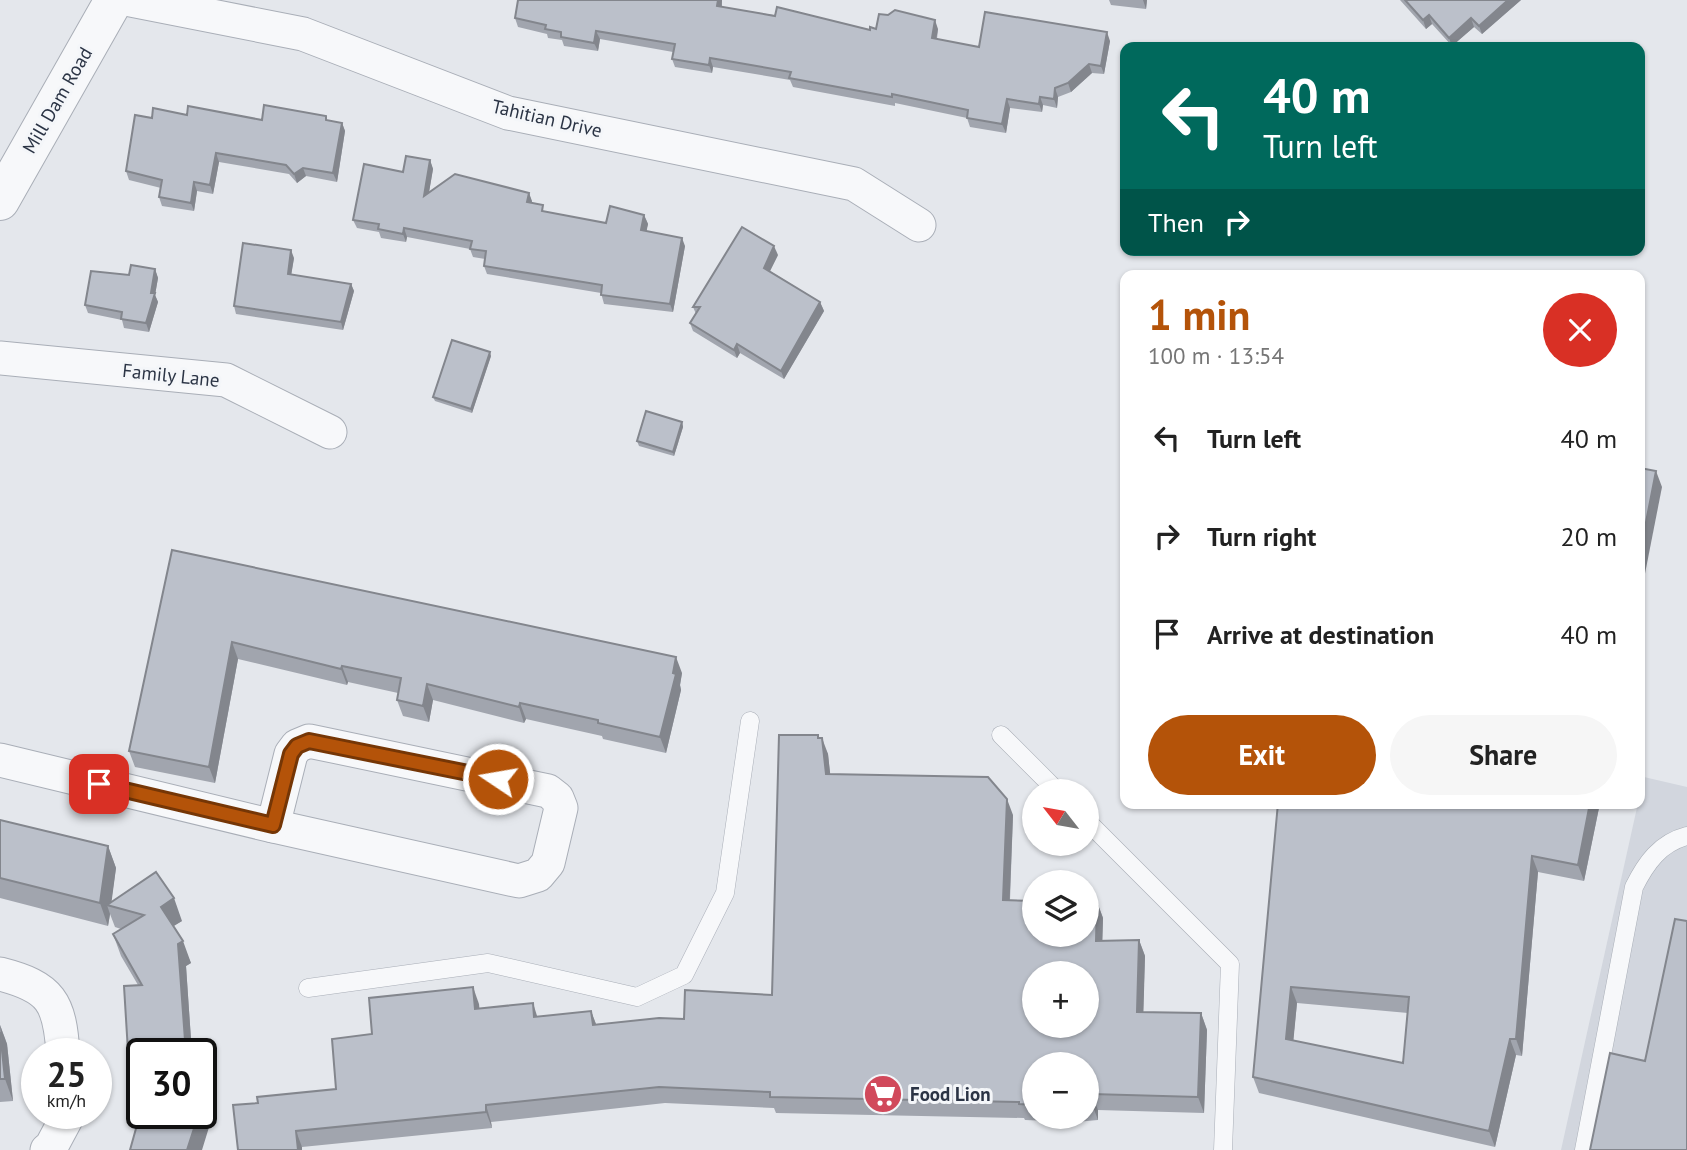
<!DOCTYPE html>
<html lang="en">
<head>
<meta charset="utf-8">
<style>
	:root { --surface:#fff; --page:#f6f6f6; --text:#222; --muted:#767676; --accent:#b45309 }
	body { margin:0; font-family:"PT Sans",sans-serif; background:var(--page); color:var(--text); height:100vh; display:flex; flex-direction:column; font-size:26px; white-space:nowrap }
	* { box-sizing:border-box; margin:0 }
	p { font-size:23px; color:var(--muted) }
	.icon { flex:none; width:38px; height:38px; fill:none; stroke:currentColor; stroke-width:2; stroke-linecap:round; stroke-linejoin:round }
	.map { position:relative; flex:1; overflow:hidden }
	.drawer { position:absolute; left:1120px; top:270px; width:525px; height:539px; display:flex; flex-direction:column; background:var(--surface); border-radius:14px; box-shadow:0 2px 5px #0004 }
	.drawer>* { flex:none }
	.top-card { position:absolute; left:1120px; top:42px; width:525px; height:214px; border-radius:14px; box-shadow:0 2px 5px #0004; background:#00695c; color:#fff; overflow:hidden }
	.needle { width:46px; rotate:301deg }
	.fabs { position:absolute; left:1022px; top:779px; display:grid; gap:14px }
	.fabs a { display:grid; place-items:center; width:77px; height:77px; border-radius:50%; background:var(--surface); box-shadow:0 2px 5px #0004; font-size:35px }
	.speed { position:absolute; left:21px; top:1038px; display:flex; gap:14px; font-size:35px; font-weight:700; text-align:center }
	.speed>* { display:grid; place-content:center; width:91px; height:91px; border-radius:50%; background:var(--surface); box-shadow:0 2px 5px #0004; line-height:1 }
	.speed small { font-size:18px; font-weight:400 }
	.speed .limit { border:4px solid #111; border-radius:10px; background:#fff; color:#111 }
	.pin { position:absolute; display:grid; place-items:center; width:60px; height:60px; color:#fff; margin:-30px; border-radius:14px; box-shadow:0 4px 10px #0006 }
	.me { position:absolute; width:77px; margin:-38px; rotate:282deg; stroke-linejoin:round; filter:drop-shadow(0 0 5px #0008) }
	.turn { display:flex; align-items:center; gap:24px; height:147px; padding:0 28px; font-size:32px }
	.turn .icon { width:91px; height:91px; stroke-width:2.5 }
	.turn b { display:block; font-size:49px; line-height:60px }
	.then { display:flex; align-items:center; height:66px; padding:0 28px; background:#0003; gap:14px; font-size:26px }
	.round { display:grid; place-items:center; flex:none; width:74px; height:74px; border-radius:37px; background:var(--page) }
	.headline { display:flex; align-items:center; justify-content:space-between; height:119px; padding:0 28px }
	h1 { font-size:42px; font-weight:600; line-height:52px; color:var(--accent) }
	.button { display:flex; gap:14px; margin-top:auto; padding:14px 28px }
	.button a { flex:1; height:80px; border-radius:42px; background:var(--accent); color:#fff; font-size:28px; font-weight:600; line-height:80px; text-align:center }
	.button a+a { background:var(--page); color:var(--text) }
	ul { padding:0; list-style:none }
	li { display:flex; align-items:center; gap:21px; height:98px; padding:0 28px }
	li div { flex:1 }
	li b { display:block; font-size:26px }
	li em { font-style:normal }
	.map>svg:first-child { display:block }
	.built { fill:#d2d6de }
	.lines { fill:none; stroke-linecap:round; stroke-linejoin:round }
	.service-casing { stroke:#a9aeb7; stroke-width:19 }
	.minor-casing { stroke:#a9aeb7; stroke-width:35 }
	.tertiary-casing { stroke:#a9aeb7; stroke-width:40 }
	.service { stroke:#f7f8fa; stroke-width:18 }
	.minor { stroke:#f7f8fa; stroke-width:33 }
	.tertiary { stroke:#f7f8fa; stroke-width:38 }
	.wall { fill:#a1a5ae; fill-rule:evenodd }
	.shaded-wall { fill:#83868d }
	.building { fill:#bbc0ca; stroke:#83868d; stroke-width:2; fill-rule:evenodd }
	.route-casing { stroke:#753606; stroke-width:18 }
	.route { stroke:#b45309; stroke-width:12 }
	.labels { text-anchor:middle; stroke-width:6; stroke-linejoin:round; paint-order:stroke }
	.street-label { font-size:19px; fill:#2b3445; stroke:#f4f6f9 }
	.poi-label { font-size:19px; font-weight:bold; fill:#2b3445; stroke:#f4f6f9; text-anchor:start }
</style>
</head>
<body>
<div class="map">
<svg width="1687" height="1150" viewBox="0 0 1687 1150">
	<rect width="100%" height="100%" fill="#e4e7ec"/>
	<!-- built -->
	<polygon class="built" points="1644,777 1687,787 1687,1150 1561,1150 1638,803 1640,803"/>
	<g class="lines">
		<!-- service casing -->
		<g class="service-casing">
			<g id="service">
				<polyline points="1001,735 1057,791"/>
				<polyline points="1087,821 1230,964 1223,1150"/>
				<polyline points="308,988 488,963 637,997 684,975 725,893 750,721"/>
				<path d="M1584,1150l50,-263c12,-24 26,-44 53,-51"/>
			</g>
		</g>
		<!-- minor casing -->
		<g class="minor-casing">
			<g id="minor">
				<polyline points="131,0 303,34 508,113 854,184 919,225"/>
				<polyline points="0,358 226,380 330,432"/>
				<polygon points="309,741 548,791 557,798 561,808 548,863 538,875 519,881 273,826 291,754 297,746"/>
				<polyline points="0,760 273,826"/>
				<path d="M0,974c51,13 60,28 63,80"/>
				<polyline points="47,1150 51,1147 66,1119 66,1113"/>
			</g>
		</g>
		<!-- tertiary casing -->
		<g class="tertiary-casing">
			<polyline id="tertiary" points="0,201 114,0"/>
		</g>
		<!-- service -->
		<use href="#service" class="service"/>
		<!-- minor -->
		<use href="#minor" class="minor"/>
		<!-- tertiary -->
		<use href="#tertiary" class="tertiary"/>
	</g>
	<!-- wall -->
	<g class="wall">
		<polygon points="518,0 722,0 722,7 870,30 876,29 938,29 937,39 979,47 1110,41 1104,74 1092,73 1071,92 1058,97 1057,108 1043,105 1042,112 1010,108 1006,133 970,127 967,118 895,103 895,106 793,87 790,80 713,67 712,73 675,67 672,59 673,52 600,39 598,51 564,46 562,40 548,38 547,34 518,27 515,18"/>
		<polygon points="1109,0 1147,0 1146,9 1111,5"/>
		<polygon points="1400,0 1521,0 1482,34 1474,27 1452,46 1432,24 1426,29"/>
		<polygon points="187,115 262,120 328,120 342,123 345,131 337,182 306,176 297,183 289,174 219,162 213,194 197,191 194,211 162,206 159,197 161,188 129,180 126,171 152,118"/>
		<polygon points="430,160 433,169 429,192 529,193 532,203 545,212 606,223 644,215 648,224 646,231 685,246 673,312 604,304 601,293 487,274 484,266 485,259 473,257 470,249 407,237 406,242 381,238 379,232 357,228 353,220 403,172"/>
		<polygon points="778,255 770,271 820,302 824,311 784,379 740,353 737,358 693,331 690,323 696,314 693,307"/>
		<polygon points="294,258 291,275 351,284 354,291 343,330 236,314 234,306"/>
		<polygon points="155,269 158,278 155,295 158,302 149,332 124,328 122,320 88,313 85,305 129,275"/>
		<polygon points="491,356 472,413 435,401 433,397"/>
		<polygon points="682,422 683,427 674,456 639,446 637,441"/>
		<polygon points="172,550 682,673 680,685 681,690 666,753 603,739 602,736 526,719 524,723 433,700 429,722 403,716 397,700 398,693 348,682 347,685 238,659 215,783 135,767 129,751"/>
		<path d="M818,735l10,19 2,20 183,41 -3,85 87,2 6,16 -1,22h37l6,16 -2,56 58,1 6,17 -3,83 -106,-3v10l-22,2 -51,-2 -1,-2 -248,-5 -2,-5 -109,-5 -174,19 1,6 -190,19 -44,-44 78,-14 36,-55 107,-30v4l58,9 54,-6 5,13 88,-5 88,-24zM1034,1064h53v52h-53z"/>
		<path d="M1278,803h322l-16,78 -46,-9 -16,184 -6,-1 -21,92 -236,-54 -6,-16zM1297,1003l111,10 -5,50 -110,-22z"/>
		<polygon points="0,820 108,846 116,868 111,902 182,921 173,926 191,963 186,966 192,1054 142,1054 142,1113 202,1102 210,1124 138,1120 131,1101 138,985 121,956 113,934 121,929 115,927 110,914 108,926 0,898"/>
		<polygon points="0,1025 7,1044 13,1101 0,1102"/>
	</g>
	<!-- shaded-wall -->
	<g class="shaded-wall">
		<polygon points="718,0 722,0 721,15 717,6"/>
		<polygon points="1143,0 1147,0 1146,9"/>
		<polygon points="1508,0 1521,0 1482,34 1479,26"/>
		<polygon points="1429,15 1432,24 1426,29 1423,20"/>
		<polygon points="1471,18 1474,27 1452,46 1449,38"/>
		<polygon points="935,20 938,29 935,46 932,38"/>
		<polygon points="596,31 600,39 598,51 594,43"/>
		<polygon points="1107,32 1110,41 1104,74 1101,66"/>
		<polygon points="710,58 713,67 712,73 709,65"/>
		<polygon points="1089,64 1092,73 1071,92 1068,83"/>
		<polygon points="1055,88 1058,97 1057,108 1054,99"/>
		<polygon points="1040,97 1043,105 1042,112 1039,104"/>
		<polygon points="1007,99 1010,108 1006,133 1002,124"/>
		<polygon points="342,123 345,131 337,182 333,173"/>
		<polygon points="216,153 219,162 213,194 210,185"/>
		<polygon points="430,160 433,169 427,204 424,196"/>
		<polygon points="303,168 306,176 297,183 294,174"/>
		<polygon points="194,182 197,191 194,211 191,203"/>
		<polygon points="529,193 532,201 530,211 527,202"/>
		<polygon points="644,215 648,224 645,239 641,230"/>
		<polygon points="404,228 407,237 406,242 403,234"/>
		<polygon points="682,238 685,246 673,312 670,304"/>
		<polygon points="774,246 778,255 767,277 764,268"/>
		<polygon points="291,250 294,258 290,282 288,274"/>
		<polygon points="155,269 158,278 155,295 158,302 149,332 146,323"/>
		<polygon points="351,284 354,291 343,330 341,322"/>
		<polygon points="820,302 824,311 784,379 781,371"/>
		<polygon points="737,344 740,353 737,358 734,350"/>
		<polygon points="490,352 491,356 472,413 471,409"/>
		<polygon points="682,422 683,427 674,456 673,452"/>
		<polygon points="1656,471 1662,487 1640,599 1640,553"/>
		<polygon points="232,642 238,659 215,783 209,767"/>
		<polygon points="676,657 682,673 680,685 681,690 666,753 660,737"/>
		<polygon points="342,666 348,682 347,685 341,669"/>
		<polygon points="427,684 433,700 429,722 423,706"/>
		<polygon points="520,703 526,719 524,723 519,707"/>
		<polygon points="818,735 823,750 822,738 828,754 832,790 826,774"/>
		<polygon points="1007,799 1013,815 1009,916 1003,900"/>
		<polygon points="1590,803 1600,803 1584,881 1578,865"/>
		<polygon points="108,846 116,868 111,906 107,905 110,914 108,926 100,903"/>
		<polygon points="1532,856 1538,872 1522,1056 1516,1039"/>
		<polygon points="174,898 182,921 169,929 161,907"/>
		<polygon points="1097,902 1103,918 1102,957 1096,941"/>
		<polygon points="1139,940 1145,956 1143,1028 1137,1012"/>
		<polygon points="183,941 191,963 186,966 192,1054 186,1054 178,944"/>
		<polygon points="473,987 479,1004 481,1025 475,1009"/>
		<polygon points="1291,987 1297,1003 1292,1055 1286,1039"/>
		<polygon points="533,1003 538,1019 534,1017"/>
		<polygon points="591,1011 597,1027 593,1025"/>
		<polygon points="1201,1013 1207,1030 1204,1113 1198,1097"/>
		<polygon points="0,1025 7,1044 13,1101 5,1079"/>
		<polygon points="1510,1039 1516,1055 1495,1147 1489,1131"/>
		<polygon points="1092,1094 1098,1110 1098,1120 1092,1104"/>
		<polygon points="202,1102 210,1124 202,1150 187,1150 199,1113 201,1113"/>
		<polygon points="486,1105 491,1122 492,1128 486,1112"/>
		<polygon points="296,1131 302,1147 302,1150 298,1150"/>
	</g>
	<!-- building -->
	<g class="building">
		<polygon points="518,0 718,0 717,6 775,16 777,7 870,30 870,27 876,29 879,14 888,15 895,10 935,20 932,38 979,47 985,12 1107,32 1101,66 1089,64 1068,83 1055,88 1054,99 1040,97 1039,104 1007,99 1002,124 967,118 968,110 892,94 892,97 789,78 791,72 710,58 709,65 672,59 675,44 596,31 594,43 561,37 561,32 545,29 546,25 515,18"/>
		<polygon points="1405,0 1508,0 1479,26 1471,18 1449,38 1429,15 1423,20"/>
		<polygon points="264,105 326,116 326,120 342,123 333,173 303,168 294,174 286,165 216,153 210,185 194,182 191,203 159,197 162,180 126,171 135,115 152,118 153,108 187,115 188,106 262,120"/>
		<polygon points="406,156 430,160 424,196 455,174 529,193 527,202 543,205 542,211 606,223 610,206 644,215 641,230 682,238 670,304 601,295 602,285 484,266 486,251 470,249 472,241 404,228 403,234 378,229 379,224 353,220 364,164 403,172"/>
		<polygon points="742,227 774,246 764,268 820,302 781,371 737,344 734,350 690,323 700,307 693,307"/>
		<polygon points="243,243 291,250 288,274 351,284 341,322 234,306"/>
		<polygon points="131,265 155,269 151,293 155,293 146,323 121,319 122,312 85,305 91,271 129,275"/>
		<polygon points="452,340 490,352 471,409 433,397"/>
		<polygon points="646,411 682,422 673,452 637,441"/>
		<polygon points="1640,468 1656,471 1640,553"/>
		<polygon points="172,550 676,657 673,673 676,674 660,737 598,723 598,720 520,703 519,707 427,684 423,706 397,700 401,678 342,666 341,669 232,642 209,767 129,751"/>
		<path d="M779,735h39v3h4l4,36 162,3 19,22 -4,101 31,1v33h53v-33l10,1 -1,39 43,-1 -2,72 64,1 -3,84 -106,-3v10h-5v-40h-53v41l-15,-1v-2l-249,-5v-5l-111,-5 -173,18v7l-190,19 2,19h-60l-5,-45 25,-2 -1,-6 79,-8 -4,-50 40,-5 -3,-36 104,-11 2,22 58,-6 1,14 57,-6 2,14 66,-7 25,1 1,-29 87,5zM1034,973h53v53h-53z"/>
		<path d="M1278,803h312l-12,62 -46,-9 -16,183h-6l-21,92 -236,-54zM1291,987l118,10 -6,66 -117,-24z"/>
		<polygon points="0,820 108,846 100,903 0,878"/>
		<polygon points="156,872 174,898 161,907 183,941 178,944 186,1054 142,1054 142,1101 131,1101 124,986 142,985 113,934 144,915 107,905"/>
		<polygon points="1675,919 1687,921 1687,1150 1590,1150 1610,1053 1645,1061"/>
		<polygon points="0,1032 5,1079 0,1079"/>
		<polygon points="142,1107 142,1113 199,1113 187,1150 130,1150"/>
	</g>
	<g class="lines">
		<!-- route casing -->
		<g class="route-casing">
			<polyline id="route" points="99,784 273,825 291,754 297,746 309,741 498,779"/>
		</g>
		<!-- route -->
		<use href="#route" class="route"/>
	</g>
	<!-- icons -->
	<defs>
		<g id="supermarket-disc" transform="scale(2.0125)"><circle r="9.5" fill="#d1495b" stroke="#f4f6f9"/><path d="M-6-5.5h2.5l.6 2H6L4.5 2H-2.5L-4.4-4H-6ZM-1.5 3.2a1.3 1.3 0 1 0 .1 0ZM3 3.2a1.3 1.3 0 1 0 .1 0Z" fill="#fff"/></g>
	</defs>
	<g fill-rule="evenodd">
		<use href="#supermarket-disc" x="883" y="1094"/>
	</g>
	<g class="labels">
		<!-- street labels -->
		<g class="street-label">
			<text transform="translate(57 100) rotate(-60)" y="7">Mill Dam Road</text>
			<text transform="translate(547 118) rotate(13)" y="7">Tahitian Drive</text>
			<text transform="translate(171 375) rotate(6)" y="7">Family Lane</text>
		</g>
		<!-- poi labels -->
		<g class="poi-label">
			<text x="910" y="1101">Food Lion</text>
		</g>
	</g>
</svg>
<div class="fabs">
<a><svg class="needle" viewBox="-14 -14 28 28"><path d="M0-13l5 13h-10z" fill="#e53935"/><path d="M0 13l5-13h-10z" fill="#767676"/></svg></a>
<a><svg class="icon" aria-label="layers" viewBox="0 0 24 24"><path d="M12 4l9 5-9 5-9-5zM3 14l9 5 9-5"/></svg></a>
<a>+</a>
<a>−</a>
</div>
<div class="speed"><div>25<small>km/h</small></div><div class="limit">30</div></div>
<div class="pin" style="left:99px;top:784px;background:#d93025"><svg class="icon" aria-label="arrive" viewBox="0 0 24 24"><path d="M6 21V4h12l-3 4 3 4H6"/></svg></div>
<svg class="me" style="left:498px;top:779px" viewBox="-20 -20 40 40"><circle r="17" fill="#b45309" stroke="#fff" stroke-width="3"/><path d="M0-11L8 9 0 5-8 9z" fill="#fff"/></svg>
<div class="top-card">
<div class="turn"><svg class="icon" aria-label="left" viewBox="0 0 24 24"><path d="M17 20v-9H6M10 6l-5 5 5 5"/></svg><div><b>40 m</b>Turn left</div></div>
<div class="then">Then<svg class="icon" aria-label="right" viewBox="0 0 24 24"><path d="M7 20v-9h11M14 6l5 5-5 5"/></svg></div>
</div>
<section class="drawer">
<div class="headline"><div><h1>1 min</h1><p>100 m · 13:54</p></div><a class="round" style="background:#d93025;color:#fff"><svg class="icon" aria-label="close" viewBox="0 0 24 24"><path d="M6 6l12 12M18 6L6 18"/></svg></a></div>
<ul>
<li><svg class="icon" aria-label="left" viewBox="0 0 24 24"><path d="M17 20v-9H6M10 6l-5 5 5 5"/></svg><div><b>Turn left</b></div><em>40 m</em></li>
<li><svg class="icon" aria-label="right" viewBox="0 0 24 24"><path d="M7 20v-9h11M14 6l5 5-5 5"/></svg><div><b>Turn right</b></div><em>20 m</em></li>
<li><svg class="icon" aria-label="arrive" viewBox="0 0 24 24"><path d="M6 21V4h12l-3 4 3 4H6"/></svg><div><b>Arrive at destination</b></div><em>40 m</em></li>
</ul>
<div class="button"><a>Exit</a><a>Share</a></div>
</section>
</div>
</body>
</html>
